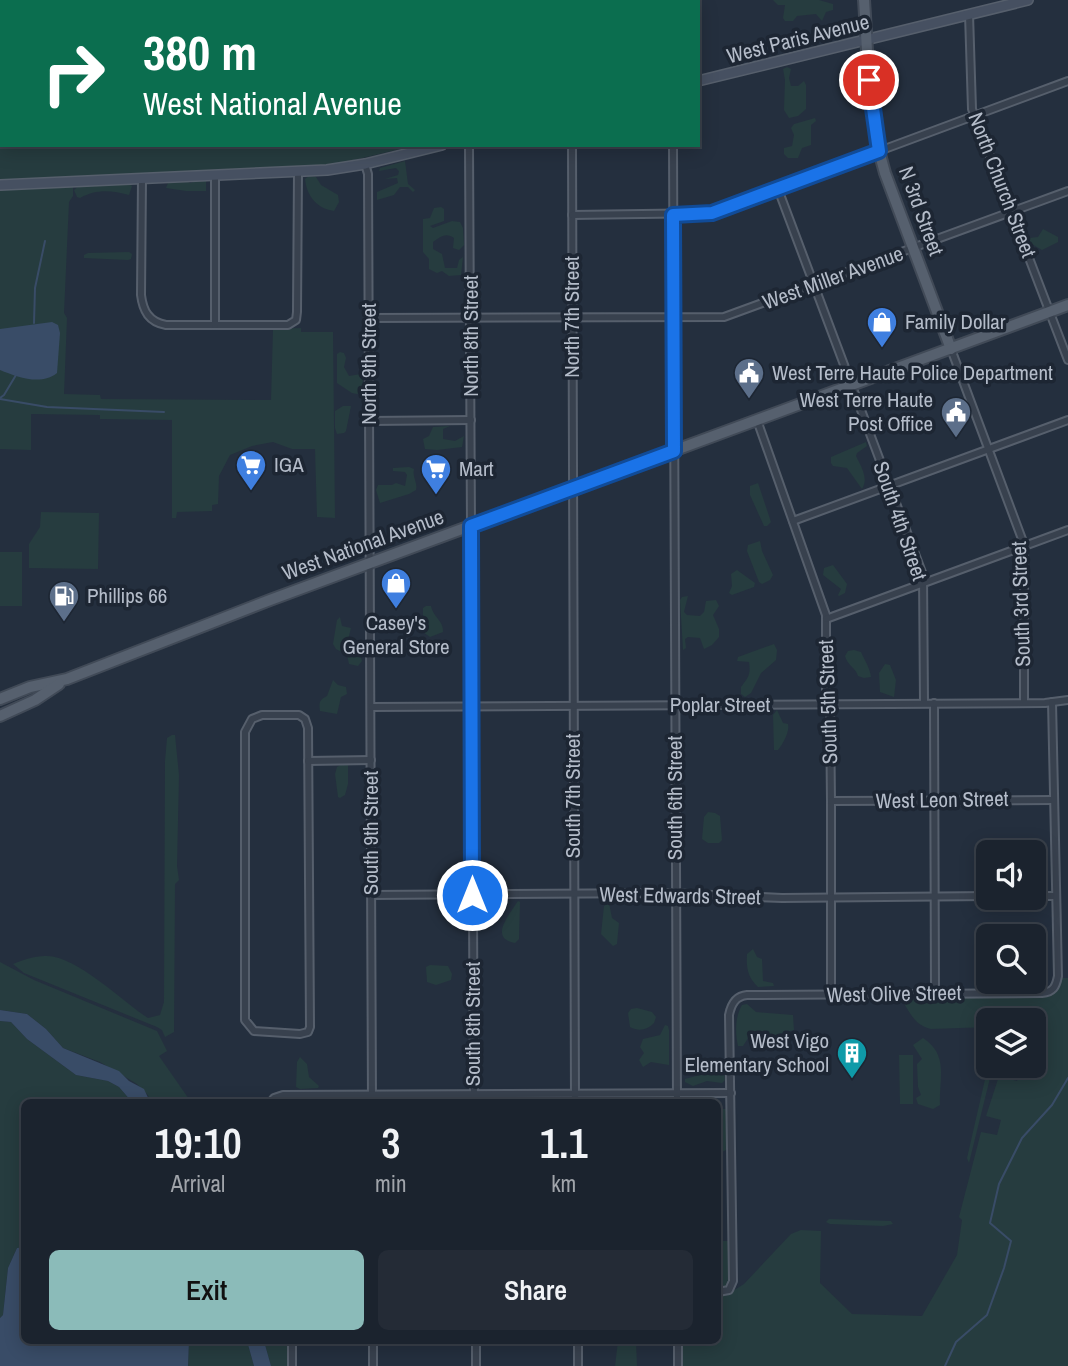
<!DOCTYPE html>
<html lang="en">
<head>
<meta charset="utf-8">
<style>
	:root { --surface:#1b232e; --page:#242b36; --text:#f1f3f6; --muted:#a0a4aa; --line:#39404a; --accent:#8bbbb9 }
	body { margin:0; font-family:"Archivo Narrow",sans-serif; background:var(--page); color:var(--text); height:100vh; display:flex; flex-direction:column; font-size:26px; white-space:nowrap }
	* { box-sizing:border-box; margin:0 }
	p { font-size:23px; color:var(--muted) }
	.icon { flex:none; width:38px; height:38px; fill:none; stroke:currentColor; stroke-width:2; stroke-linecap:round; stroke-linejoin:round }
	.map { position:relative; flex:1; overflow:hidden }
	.sheet { position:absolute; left:21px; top:1099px; width:700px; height:245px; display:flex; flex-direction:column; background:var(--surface); border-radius:10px; box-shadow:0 4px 18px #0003,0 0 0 2px var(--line) }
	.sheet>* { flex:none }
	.hud { position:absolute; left:0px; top:0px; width:700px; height:147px; box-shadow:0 4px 18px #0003,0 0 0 2px var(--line); background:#0b6e4f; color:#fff; overflow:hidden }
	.tools { position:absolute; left:976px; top:840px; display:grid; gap:14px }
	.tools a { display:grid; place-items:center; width:70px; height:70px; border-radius:10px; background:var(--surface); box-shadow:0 4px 18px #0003,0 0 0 2px var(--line); font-size:35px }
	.pin { position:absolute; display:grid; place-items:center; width:60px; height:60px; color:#fff; margin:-30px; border:4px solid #fff; border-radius:50%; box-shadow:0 2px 7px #0007 }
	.me { position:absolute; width:77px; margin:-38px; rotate:0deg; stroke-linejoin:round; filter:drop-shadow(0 0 5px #0008) }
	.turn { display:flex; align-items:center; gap:24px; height:147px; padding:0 28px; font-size:32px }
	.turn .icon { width:91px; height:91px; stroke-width:2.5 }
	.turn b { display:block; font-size:49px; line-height:60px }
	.eta { display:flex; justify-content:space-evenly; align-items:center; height:119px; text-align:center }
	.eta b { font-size:42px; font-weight:600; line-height:49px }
	.button { display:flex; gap:14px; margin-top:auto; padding:14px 28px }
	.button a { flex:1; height:80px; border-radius:10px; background:var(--accent); color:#111; font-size:28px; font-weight:600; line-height:80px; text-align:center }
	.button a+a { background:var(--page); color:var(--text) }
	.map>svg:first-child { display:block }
	.green { fill:#263c3f }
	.water { fill:#394c67 }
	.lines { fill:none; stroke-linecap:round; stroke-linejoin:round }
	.stream { stroke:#394c67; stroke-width:2 }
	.street-casing { stroke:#565f6c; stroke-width:10 }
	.secondary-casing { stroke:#565f6c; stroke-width:12 }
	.primary-casing { stroke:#414a57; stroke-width:14 }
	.street { stroke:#38414e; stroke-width:6 }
	.secondary { stroke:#465061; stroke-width:9 }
	.primary { stroke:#56606e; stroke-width:10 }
	.rail-casing { stroke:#5a6575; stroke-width:4.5 }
	.rail { stroke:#1d2633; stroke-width:2; stroke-dasharray:5; stroke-linecap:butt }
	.route-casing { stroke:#114b97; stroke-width:18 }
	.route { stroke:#1a73e8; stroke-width:12 }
	.labels { text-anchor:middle; stroke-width:7; stroke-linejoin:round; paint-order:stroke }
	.street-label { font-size:21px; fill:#b4bcc9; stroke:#1d2633 }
	.poi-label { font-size:21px; fill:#b4bcc9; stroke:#1d2633; text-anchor:start }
</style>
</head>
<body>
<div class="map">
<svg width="1068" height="1366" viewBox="0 0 1068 1366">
	<rect width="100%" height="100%" fill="#242f3e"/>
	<!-- green -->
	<g class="green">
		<polygon points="102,0 607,0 608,2 89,2"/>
		<polygon points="773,0 819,0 833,4 833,10 826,12 822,21 816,14 797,16 793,21 785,21 783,18 785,5 778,5"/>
		<polygon points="0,14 2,14 2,145 417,145 329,166 0,182"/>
		<polygon points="787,67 791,69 789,78 791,86 798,86 804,81 806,85 806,109 798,116 789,118 784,110 785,80 783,69"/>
		<polygon points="815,118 816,121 811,125 811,145 802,148 798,158 788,158 784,154 784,148 792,146 794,135 791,128 794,124"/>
		<polygon points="405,161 408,184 415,190 413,192 408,187 400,187 394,195 377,200 377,192 398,183 397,178 385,179 398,175 399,171 396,168 379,171 380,168"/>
		<path d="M309,176l7,1 5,8 17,10 1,7 -5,9c-18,-3 -27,-15 -29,-32z"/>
		<polygon points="199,180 206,181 206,191 186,191 166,188 168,183 187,181 190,183"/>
		<path d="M129,184l3,2 -3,9c-18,-5 -33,-6 -49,3l-3,-1 -3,-7 6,-5z"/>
		<polygon points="73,185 73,196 69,202 64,313 67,318 64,394 100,395 101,399 271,400 273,329 301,328 301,332 333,332 335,518 317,517 315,449 292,449 273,442 252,446 230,455 219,476 218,504 212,505 212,511 177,512 176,518 172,518 172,420 100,419 100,415 31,414 31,450 0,449 0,188"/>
		<path d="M441,207l3,2v12l-14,5 3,2 19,-7 8,1 3,6 1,17 -5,5 -6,-2 1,-10c-8,-6 -14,-1 -21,4v7l9,5 3,14h12l2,-8 4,-3 -2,18 -12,1 -7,-5 -5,2 -8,-4v-10l-6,-7v-33l7,-1 4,-10z"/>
		<polygon points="1043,229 1058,237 1058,242 1042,250 1030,243 1029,238 1038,237"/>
		<polygon points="129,252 132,254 131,259 128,260 84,258 84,255 88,253"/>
		<polygon points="340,352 344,353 346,358 344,367 349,376 361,374 363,378 362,391 357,394 352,393 337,383 337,354"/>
		<polygon points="343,406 351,406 346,431 344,433 337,434 335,428 335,411"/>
		<polygon points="450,426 443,429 443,439 455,441 464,436 462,447 437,450 425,449 423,439 429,436 433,427"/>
		<path d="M866,442l1,4 -10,7 -1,3c5,10 13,23 6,33l-15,-21 -14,-2 -2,-3v-6z"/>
		<path d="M409,467l5,2c-2,8 4,14 2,21l-7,4 -29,9 -4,-13 2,-5h14l4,-2 9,3 2,-11 -2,-3 -12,-1v-3z"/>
		<polygon points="758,483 771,522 767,526 764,526 750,495 750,486"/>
		<polygon points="41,512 99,513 98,569 29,568 29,544 40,527"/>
		<polygon points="760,541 762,551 773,575 770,580 762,584 759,582 747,551 748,545"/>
		<rect x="0" y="552" width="22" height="54"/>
		<polygon points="833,565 847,584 845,593 839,596 838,595 841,589 823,575 824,568"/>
		<polygon points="737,570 755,583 754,587 732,595 729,593 732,586 731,574"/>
		<polygon points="688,596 684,612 687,615 700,616 704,612 706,601 716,600 719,606 713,615 719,629 719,637 712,645 704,649 700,638 688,637 685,639 686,648 683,650 680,600 682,597"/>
		<path d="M426,606h5c2,11 13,15 12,26l-13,5 -7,-5v-24z"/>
		<polygon points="340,617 342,626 351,628 348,640 357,645 362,661 358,666 349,664 347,655 336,649 333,644 337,620"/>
		<path d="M774,644l3,6 -1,10 -15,13 -10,20 -6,4 -4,-3v-7c7,-9 10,-12 8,-25l-12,-1 1,-4z"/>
		<path d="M854,650l7,2c4,9 9,16 10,25l-7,1 -6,-2c-2,-8 -11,-11 -13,-20l3,-5z"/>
		<polygon points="885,664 890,665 896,680 894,697 880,692 879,673"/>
		<path d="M333,680l5,5 8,2 1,7 -6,3 -4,17 -17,-3c-1,-9 -1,-11 7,-15z"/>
		<path d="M777,710l6,13 5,1c2,7 -5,20 -10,26h-4l-1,-35z"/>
		<path d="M172,735h3l4,40 -2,91 2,14 -4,4 -1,148 -9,5 -3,-7 -5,-3 -133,-54 -11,-9c10,-4 21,-8 32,-8 30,-2 78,46 103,62l12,-3 4,-13 1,-241 2,-23z"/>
		<polygon points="342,764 348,765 348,784 345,795 340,798 338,797 335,774 337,767"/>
		<polygon points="708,812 715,813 720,816 722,840 719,843 708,843 702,839 704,817"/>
		<path d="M518,901l2,1 -1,37 -4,4c-27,-5 -5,-29 3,-42z"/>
		<polygon points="609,903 612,918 619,923 617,944 613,946 601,934 604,906"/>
		<path d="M753,949l4,8 5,2 1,22 10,2 1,3 -16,1c-10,-9 -12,-19 -11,-33z"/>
		<polygon points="0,962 34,980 157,1031 167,1051 159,1056 191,1102 150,1102 148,1095 137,1084 100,1062 63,1048 46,1029 27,1014 0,1010"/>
		<polygon points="430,965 448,966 452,974 451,980 436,985 427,982 426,967"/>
		<path d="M1060,978h8v388h-388v-25l38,-1v-44l10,-2 16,-10 47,-50 10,-4 20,1 -1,52 32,31 70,2 35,-61 5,-35 -3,-3 22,-85 16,3 4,-15 -15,-4 13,-40 18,5 3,-15h14v-46h-45v7l-58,2c-19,-5 -20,-17 -31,-31l146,-2 12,-7z"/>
		<path d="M747,1004l9,8 37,3 1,15 -15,4 -14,11 -9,-12 -6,2 -7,11h-5c-3,-13 -3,-29 4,-41z"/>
		<path d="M637,1008l15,4 4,5 -2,6c-7,7 -15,9 -24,4l-2,-14 3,-4z"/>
		<polygon points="0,1021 11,1022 27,1039 76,1075 108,1081 119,1087 132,1102 24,1102 24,1247 17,1248 8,1268 3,1315 0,1318"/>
		<polygon points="665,1025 668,1026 669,1030 669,1065 651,1062 643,1067 639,1060 644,1053 640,1047 643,1039 660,1035"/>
		<path d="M923,1038c26,17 16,40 17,67l-7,4 -15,-5 -2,-6 5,-3 -3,-8 -1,-23 5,-5 -9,-14z"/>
		<polygon points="899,1055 913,1055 913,1104 900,1104"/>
		<polygon points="300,1057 307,1064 309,1077 319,1086 318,1088 300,1089 296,1087 297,1062"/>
		<polygon points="989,1062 989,1066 993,1066 969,1163 967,1158"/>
		<polygon points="713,1068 720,1068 724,1072 725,1080 722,1083 707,1081 693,1086 685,1082 685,1079 700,1075"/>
		<polygon points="722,1109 726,1109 728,1113 726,1150 722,1152 718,1149 718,1117"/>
		<polygon points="829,1219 891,1221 893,1224 883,1226 830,1224 826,1222"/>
		<polygon points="718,1241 730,1241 730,1281 725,1289 718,1290"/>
		<polygon points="189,1340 247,1341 254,1366 188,1366"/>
		<polygon points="264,1341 290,1341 289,1366 271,1366"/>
		<polygon points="618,1341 636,1341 637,1366 615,1366"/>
	</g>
	<!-- water -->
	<g class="water">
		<path d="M52,322l6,3 2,8 -3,40c-16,13 -40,4 -57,-3v-41z"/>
		<polygon points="0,1010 27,1014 46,1029 63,1048 119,1071 129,1081 144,1089 150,1102 132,1102 119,1087 108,1081 76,1075 27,1039 11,1022 0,1021"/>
		<polygon points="24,1247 24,1340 189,1341 188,1366 0,1366 0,1318 3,1315 8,1268 17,1248"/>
		<polygon points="247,1341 264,1341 271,1366 254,1366"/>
	</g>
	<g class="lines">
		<!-- stream -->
		<g class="stream">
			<polyline points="34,323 35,288 45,241"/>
			<polyline points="0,398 4,395 16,375"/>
			<polyline points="0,399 47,407 164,412"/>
			<polyline points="945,1366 956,1342 987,1315 1004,1268 1011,1241 990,1223 999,1184 1022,1138 1052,1105 1068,1078"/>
		</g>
		<!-- street casing -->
		<g class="street-casing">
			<g id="street">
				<polyline points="969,14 972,109 1068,360"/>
				<polyline points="469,145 474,1102"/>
				<polyline points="572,145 575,1102"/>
				<polyline points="673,145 677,1102"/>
				<polyline points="365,164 368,174 372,1102"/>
				<path d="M142,179l-1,116c2,16 8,27 25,30h122l8,-5 1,-8 1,-140"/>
				<polyline points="778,189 923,575 924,703"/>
				<polyline points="572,215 712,213 1068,81"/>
				<polyline points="369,318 724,317 1068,191"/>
				<polyline points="215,325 215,176"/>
				<polyline points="951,349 1022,539 1024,556 1024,703"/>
				<polyline points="757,420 826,615 826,694 830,711 831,801 831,995"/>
				<polyline points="370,421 471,420"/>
				<polyline points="793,521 1068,420"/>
				<polyline points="826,619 1068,530"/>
				<polyline points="934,703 935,993"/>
				<polyline points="372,707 1045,703 1068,700"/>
				<polygon points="262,715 299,715 305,719 308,728 310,1027 308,1032 300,1034 254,1031 245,1020 245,732 252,719"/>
				<polyline points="308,761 371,760"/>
				<polyline points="831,801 1053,800"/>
				<polyline points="371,895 668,893 782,898 989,896"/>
				<polyline points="1034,896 1056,896"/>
				<polyline points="271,1102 274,1098 283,1095 731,1093"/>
				<path d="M718,1292l11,-2 4,-9 -4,-266c2,-10 6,-19 18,-20l295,-2c11,-1 14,-6 16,-17l-6,-274"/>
				<polyline points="373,1340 373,1366"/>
				<polyline points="476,1340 476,1366"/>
				<polyline points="578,1340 578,1366"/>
				<polyline points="292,1366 292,1340"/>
				<polyline points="678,1366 678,1340"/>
			</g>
		</g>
		<!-- secondary casing -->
		<g class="secondary-casing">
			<g id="secondary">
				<polyline points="698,81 1028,0"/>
				<polyline points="0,185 327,170 365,164 442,145"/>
			</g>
		</g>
		<!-- primary casing -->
		<g class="primary-casing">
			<g id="primary">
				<path d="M864,0c4,58 4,116 21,173l66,176"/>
				<polyline points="0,699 30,687 67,679 270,600 1068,305"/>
				<polyline points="0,716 35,700 59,684"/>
			</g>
		</g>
		<!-- street -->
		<use href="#street" class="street"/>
		<!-- secondary -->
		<use href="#secondary" class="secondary"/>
		<!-- primary -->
		<use href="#primary" class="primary"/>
		<!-- rail casing -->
		<g class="rail-casing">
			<g id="rail">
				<polyline points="55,2 67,0"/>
				<polyline points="0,10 2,9"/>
			</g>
		</g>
		<!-- rail -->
		<use href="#rail" class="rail"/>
	</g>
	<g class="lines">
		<!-- route casing -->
		<g class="route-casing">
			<polyline id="route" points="472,895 471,526 674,451 673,215 712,213 879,151 869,80"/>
		</g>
		<!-- route -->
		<use href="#route" class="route"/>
	</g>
	<!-- icons -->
	<defs>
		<g id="shop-pin" transform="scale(1.575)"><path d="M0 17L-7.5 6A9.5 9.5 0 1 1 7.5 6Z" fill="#3f7fe0" stroke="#1d2633"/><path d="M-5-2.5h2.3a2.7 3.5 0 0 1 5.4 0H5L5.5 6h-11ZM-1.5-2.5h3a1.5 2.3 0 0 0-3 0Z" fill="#fff"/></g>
		<g id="civic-pin" transform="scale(1.575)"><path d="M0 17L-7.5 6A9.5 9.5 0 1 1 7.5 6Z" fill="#5c6f8a" stroke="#1d2633"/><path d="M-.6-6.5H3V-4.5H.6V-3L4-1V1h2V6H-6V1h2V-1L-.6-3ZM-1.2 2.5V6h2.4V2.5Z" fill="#fff"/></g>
		<g id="supermarket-pin" transform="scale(1.575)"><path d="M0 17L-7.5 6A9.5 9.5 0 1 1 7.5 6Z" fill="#3f7fe0" stroke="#1d2633"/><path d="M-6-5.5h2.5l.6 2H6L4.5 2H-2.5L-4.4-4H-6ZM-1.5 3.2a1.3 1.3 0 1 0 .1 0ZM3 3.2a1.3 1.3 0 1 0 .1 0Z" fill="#fff"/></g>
		<g id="fuel-pin" transform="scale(1.575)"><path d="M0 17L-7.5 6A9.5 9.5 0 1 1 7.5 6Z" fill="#5c6f8a" stroke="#1d2633"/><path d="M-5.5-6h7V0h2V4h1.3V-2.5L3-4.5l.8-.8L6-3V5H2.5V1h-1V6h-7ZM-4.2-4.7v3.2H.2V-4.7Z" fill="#fff"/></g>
		<g id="building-pin" transform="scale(1.575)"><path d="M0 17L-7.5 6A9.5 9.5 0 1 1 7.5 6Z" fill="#0f9aa8" stroke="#1d2633"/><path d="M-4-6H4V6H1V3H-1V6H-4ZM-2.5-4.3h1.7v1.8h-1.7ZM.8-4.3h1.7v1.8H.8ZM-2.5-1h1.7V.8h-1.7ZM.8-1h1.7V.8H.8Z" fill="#fff"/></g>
	</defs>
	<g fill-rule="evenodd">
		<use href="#shop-pin" x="882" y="322"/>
		<use href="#civic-pin" x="749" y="373"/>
		<use href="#civic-pin" x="956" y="412"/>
		<use href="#supermarket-pin" x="251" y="465"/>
		<use href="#supermarket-pin" x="436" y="469"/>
		<use href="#shop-pin" x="396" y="583"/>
		<use href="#fuel-pin" x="64" y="596"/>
		<use href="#building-pin" x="852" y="1053"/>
	</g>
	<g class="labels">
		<!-- street labels -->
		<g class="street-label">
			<text transform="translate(798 39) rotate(-14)" y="7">West Paris Avenue</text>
			<text transform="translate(1002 185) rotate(69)" y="7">North Church Street</text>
			<text transform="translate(921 211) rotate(70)" y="7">N 3rd Street</text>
			<text transform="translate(833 278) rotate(-20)" y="7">West Miller Avenue</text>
			<text transform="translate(572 317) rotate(-90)" y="7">North 7th Street</text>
			<text transform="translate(471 336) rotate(-90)" y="7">North 8th Street</text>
			<text transform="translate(369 364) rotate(-90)" y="7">North 9th Street</text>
			<text transform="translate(900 521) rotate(71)" y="7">South 4th Street</text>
			<text transform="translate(363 545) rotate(-20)" y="7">West National Avenue</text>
			<text transform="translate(1021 604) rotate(-92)" y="7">South 3rd Street</text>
			<text transform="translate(828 702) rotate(-92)" y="7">South 5th Street</text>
			<text x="720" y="712">Poplar Street</text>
			<text transform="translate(573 796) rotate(-90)" y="7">South 7th Street</text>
			<text transform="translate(675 798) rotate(-90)" y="7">South 6th Street</text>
			<text transform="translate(942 800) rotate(-1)" y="7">West Leon Street</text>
			<text transform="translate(371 833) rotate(-90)" y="7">South 9th Street</text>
			<text transform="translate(680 896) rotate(1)" y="7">West Edwards Street</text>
			<text transform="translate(894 994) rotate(-1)" y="7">West Olive Street</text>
			<text transform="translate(473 1024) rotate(-90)" y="7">South 8th Street</text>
		</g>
		<!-- poi labels -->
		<g class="poi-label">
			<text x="905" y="329">Family Dollar</text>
			<text x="772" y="380">West Terre Haute Police Department</text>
			<text x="933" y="407" text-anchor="end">West Terre Haute<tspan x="933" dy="24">Post Office</tspan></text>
			<text x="274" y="472">IGA</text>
			<text x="459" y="476">Mart</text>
			<text x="87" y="603">Phillips 66</text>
			<text x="396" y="630" text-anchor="middle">Casey's<tspan x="396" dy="24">General Store</tspan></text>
			<text x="829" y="1048" text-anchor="end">West Vigo<tspan x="829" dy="24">Elementary School</tspan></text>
		</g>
	</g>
</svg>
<div class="tools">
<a><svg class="icon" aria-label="sound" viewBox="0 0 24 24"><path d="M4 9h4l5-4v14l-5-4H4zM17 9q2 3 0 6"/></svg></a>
<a><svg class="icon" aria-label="search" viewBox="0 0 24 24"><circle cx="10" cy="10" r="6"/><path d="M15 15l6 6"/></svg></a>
<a><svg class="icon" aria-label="layers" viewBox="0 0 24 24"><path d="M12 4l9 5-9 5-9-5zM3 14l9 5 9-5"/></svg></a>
</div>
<div class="pin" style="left:869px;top:80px;background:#d93025"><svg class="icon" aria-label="arrive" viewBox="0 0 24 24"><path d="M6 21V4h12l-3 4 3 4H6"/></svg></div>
<svg class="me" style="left:472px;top:895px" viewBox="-20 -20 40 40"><circle r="17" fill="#1a73e8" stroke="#fff" stroke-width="3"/><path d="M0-11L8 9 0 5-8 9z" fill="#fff"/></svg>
<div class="hud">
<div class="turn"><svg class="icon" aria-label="right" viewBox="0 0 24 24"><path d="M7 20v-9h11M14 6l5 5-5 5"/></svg><div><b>380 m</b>West National Avenue</div></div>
</div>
<section class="sheet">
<div class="eta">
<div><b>19:10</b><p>Arrival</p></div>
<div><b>3</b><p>min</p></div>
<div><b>1.1</b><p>km</p></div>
</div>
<div class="button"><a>Exit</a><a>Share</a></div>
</section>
</div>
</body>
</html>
